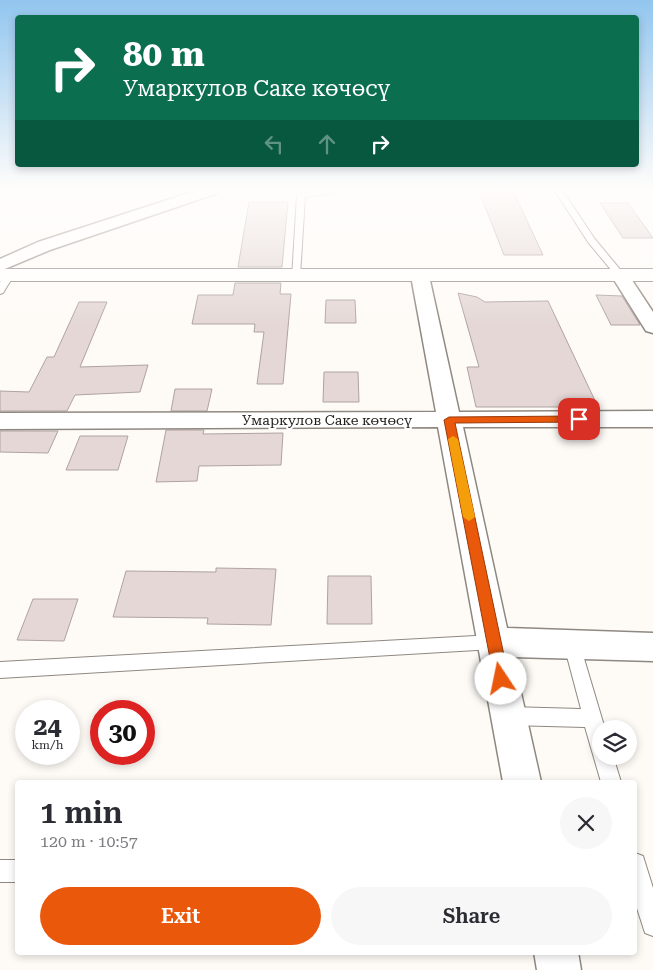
<!DOCTYPE html>
<html lang="en">
<head>
<meta charset="utf-8">
<style>
	:root { --surface:#fff; --page:#f7f7f7; --text:#2b2b33; --muted:#7c7c81; --accent:#ea580c }
	body { margin:0; font-family:"Roboto Serif",serif; background:var(--page); color:var(--text); height:100vh; display:flex; flex-direction:column; font-size:19px; white-space:nowrap }
	* { box-sizing:border-box; margin:0 }
	p { font-size:16px; color:var(--muted) }
	.icon { flex:none; width:28px; height:28px; fill:none; stroke:currentColor; stroke-width:2; stroke-linecap:round; stroke-linejoin:round }
	.map { position:relative; flex:1; overflow:hidden }
	.panel { position:absolute; left:15px; top:780px; width:622px; height:175px; display:flex; flex-direction:column; background:var(--surface); border-radius:5px; box-shadow:0 2px 8px #0003 }
	.panel>* { flex:none }
	.hud { position:absolute; left:15px; top:15px; width:624px; height:152px; border-radius:5px; box-shadow:0 2px 8px #0003; background:#0b6e4f; color:#fff; overflow:hidden }
	.fabs { position:absolute; left:592px; top:720px; display:grid; gap:10px }
	.fabs a { display:grid; place-items:center; width:45px; height:45px; border-radius:50%; background:var(--surface); box-shadow:0 2px 8px #0003; font-size:25px }
	.speed { position:absolute; left:15px; top:700px; display:flex; gap:10px; font-size:25px; font-weight:700; text-align:center }
	.speed>* { display:grid; place-content:center; width:65px; height:65px; border-radius:50%; background:var(--surface); box-shadow:0 2px 8px #0003; line-height:1 }
	.speed small { font-size:12px; font-weight:400 }
	.speed .limit { border:8px solid #d22; background:#fff; color:#111 }
	.pin { position:absolute; display:grid; place-items:center; width:42px; height:42px; color:#fff; margin:-21px; border-radius:10px; box-shadow:0 2px 8px #0006 }
	.me { position:absolute; width:55px; margin:-28px; rotate:349deg; stroke-linejoin:round; filter:drop-shadow(0 0 4px #0008) }
	.turn { display:flex; align-items:center; gap:18px; height:105px; padding:0 25px; font-size:22px }
	.turn .icon { width:65px; height:65px; stroke-width:2.5 }
	.turn b { display:block; font-size:35px; line-height:42px }
	.lanes { display:flex; align-items:center; height:48px; padding:0 25px; background:#0003; justify-content:center; gap:25px; direction:ltr }
	.lanes .off { opacity:.35 }
	.round { display:grid; place-items:center; flex:none; width:52px; height:52px; border-radius:26px; background:var(--page) }
	.summary { display:flex; align-items:center; justify-content:space-between; height:85px; padding:0 25px }
	h1 { font-size:30px; font-weight:600; line-height:38px }
	.cta { display:flex; gap:10px; margin-top:auto; padding:10px 25px }
	.cta a { flex:1; height:58px; border-radius:30px; background:var(--accent); color:#fff; font-size:20px; font-weight:600; line-height:58px; text-align:center }
	.cta a+a { background:var(--page); color:var(--text) }
	.map>svg:first-child { display:block }
	.building { fill:#e4d7d5; stroke:#afa3a1 }
	.lines { fill:none; stroke-linecap:round; stroke-linejoin:round }
	.service-casing { stroke:#8f8880; stroke-width:2 }
	.minor-casing { stroke:#8f8880; stroke-width:3 }
	.secondary-casing { stroke:#8f8880; stroke-width:2 }
	.service { fill:#fff; fill-rule:evenodd }
	.minor { fill:#fff; fill-rule:evenodd }
	.secondary { fill:#fff; fill-rule:evenodd }
	.route { fill:#ea580c; stroke:#983908 }
	.slow { fill:#f59e0b }
	.labels { text-anchor:middle; stroke-width:4; stroke-linejoin:round; paint-order:stroke }
	.street-label { font-size:14px; fill:#201d1a; stroke:#fff }
</style>
</head>
<body>
<div class="map">
<svg width="653" height="970" viewBox="0 0 653 970">
	<rect width="100%" height="100%" fill="#fefbf7"/>
	<!-- building -->
	<g class="building">
		<polygon points="479,191 513,191 543,255 504,255"/>
		<polygon points="249,202 288,202 282,267 238,267"/>
		<polygon points="600,203 628,203 653,238 623,238"/>
		<polygon points="235,283 281,283 280,294 291,294 283,384 257,384 264,332 254,332 255,324 192,324 198,295 233,295"/>
		<polygon points="458,293 477,297 485,302 548,301 598,407 476,407 467,367 479,367"/>
		<polygon points="596,295 622,296 640,325 611,325"/>
		<polygon points="326,300 355,300 356,323 325,323"/>
		<polygon points="79,302 107,302 80,367 148,365 140,392 75,395 67,411 0,411 0,391 29,392 47,357 54,357"/>
		<polygon points="324,372 358,372 359,402 323,402"/>
		<polygon points="175,389 212,389 207,411 171,411"/>
		<polygon points="166,430 204,430 203,434 283,433 281,465 199,466 197,481 156,482"/>
		<polygon points="0,431 58,431 48,453 0,452"/>
		<polygon points="80,436 128,436 118,470 66,470"/>
		<polygon points="216,568 276,569 271,625 207,624 208,618 113,617 126,571 216,572"/>
		<polygon points="328,576 371,576 372,624 327,624"/>
		<polygon points="33,599 78,599 64,641 17,640"/>
	</g>
	<g class="lines">
		<!-- service casing -->
		<g class="service-casing">
			<g id="service">
				<polygon points="315,191 342,191 305,197 300,276 292,278 297,195"/>
				<polygon points="555,191 563,191 594,238 623,273 623,277 617,277 588,242"/>
				<polygon points="6,273 14,275 3,293 0,294 0,282"/>
				<polygon points="494,635 500,637 502,642 500,647 494,649 0,678 0,662"/>
				<polygon points="572,637 578,640 580,645 605,729 601,729 601,756 613,756 621,782 601,782 585,727 509,725 502,722 500,716 502,710 509,707 581,709 564,645 566,640"/>
				<polygon points="635,853 643,856 653,888 653,936 645,933 635,902"/>
				<rect x="0" y="860" width="18" height="22"/>
			</g>
		</g>
		<!-- minor casing -->
		<g class="minor-casing">
			<g id="minor">
				<polygon points="195,191 217,191 215,194 50,250 0,271 0,259 38,242"/>
				<polygon points="620,270 626,271 653,312 653,333 646,331 611,275 614,271"/>
				<polygon points="420,271 426,272 429,276 459,412 653,411 653,427 463,427 507,628 653,633 653,661 513,657 541,782 503,782 438,427 0,429 0,413 436,412 411,276 414,272"/>
				<polygon points="534,952 578,952 581,970 537,970"/>
			</g>
		</g>
		<!-- secondary casing -->
		<g class="secondary-casing">
			<rect id="secondary" x="0" y="269" width="653" height="12"/>
		</g>
		<!-- service -->
		<use href="#service" class="service"/>
		<!-- minor -->
		<use href="#minor" class="minor"/>
		<!-- secondary -->
		<use href="#secondary" class="secondary"/>
	</g>
	<!-- sky -->
	<linearGradient id="sky" x2="0" y2="1"><stop stop-color="#92c6ef"/><stop offset="0.58" stop-color="#fffdfb"/><stop offset="1" stop-color="#fffdfb" stop-opacity="0"/></linearGradient>
	<rect width="653" height="327" fill="url(#sky)"/>
	<!-- route -->
	<polygon class="route" points="579,416 584,419 582,422 455,423 509,679 507,684 501,686 496,684 494,679 444,420 449,417"/>
	<!-- slow -->
	<polygon class="slow" points="453,436 458,439 475,517 469,521 463,517 448,439"/>
	<g class="labels">
		<!-- street labels -->
		<g class="street-label">
			<text x="327" y="425">Умаркулов Саке көчөсү</text>
		</g>
	</g>
</svg>
<div class="fabs">
<a><svg class="icon" aria-label="layers" viewBox="0 0 24 24"><path d="M12 4l9 5-9 5-9-5zM3 14l9 5 9-5"/></svg></a>
</div>
<div class="speed"><div>24<small>km/h</small></div><div class="limit">30</div></div>
<div class="pin" style="left:579px;top:419px;background:#d93025"><svg class="icon" aria-label="arrive" viewBox="0 0 24 24"><path d="M6 21V4h12l-3 4 3 4H6"/></svg></div>
<svg class="me" style="left:501px;top:679px" viewBox="-20 -20 40 40"><circle r="19" fill="#fff"/><path d="M0-13L10 11 0 6-10 11z" fill="#ea580c"/></svg>
<div class="hud">
<div class="turn"><svg class="icon" aria-label="right" viewBox="0 0 24 24"><path d="M7 20v-9h11M14 6l5 5-5 5"/></svg><div><b>80 m</b>Умаркулов Саке көчөсү</div></div>
<div class="lanes"><svg class="icon off" aria-label="left" viewBox="0 0 24 24"><path d="M17 20v-9H6M10 6l-5 5 5 5"/></svg><svg class="icon off" aria-label="ahead" viewBox="0 0 24 24"><path d="M12 20V5M6 11l6-6 6 6"/></svg><svg class="icon" aria-label="right" viewBox="0 0 24 24"><path d="M7 20v-9h11M14 6l5 5-5 5"/></svg></div>
</div>
<section class="panel">
<div class="summary"><div><h1>1 min</h1><p>120 m · 10:57</p></div><a class="round"><svg class="icon" aria-label="close" viewBox="0 0 24 24"><path d="M6 6l12 12M18 6L6 18"/></svg></a></div>
<div class="cta"><a>Exit</a><a>Share</a></div>
</section>
</div>
</body>
</html>
